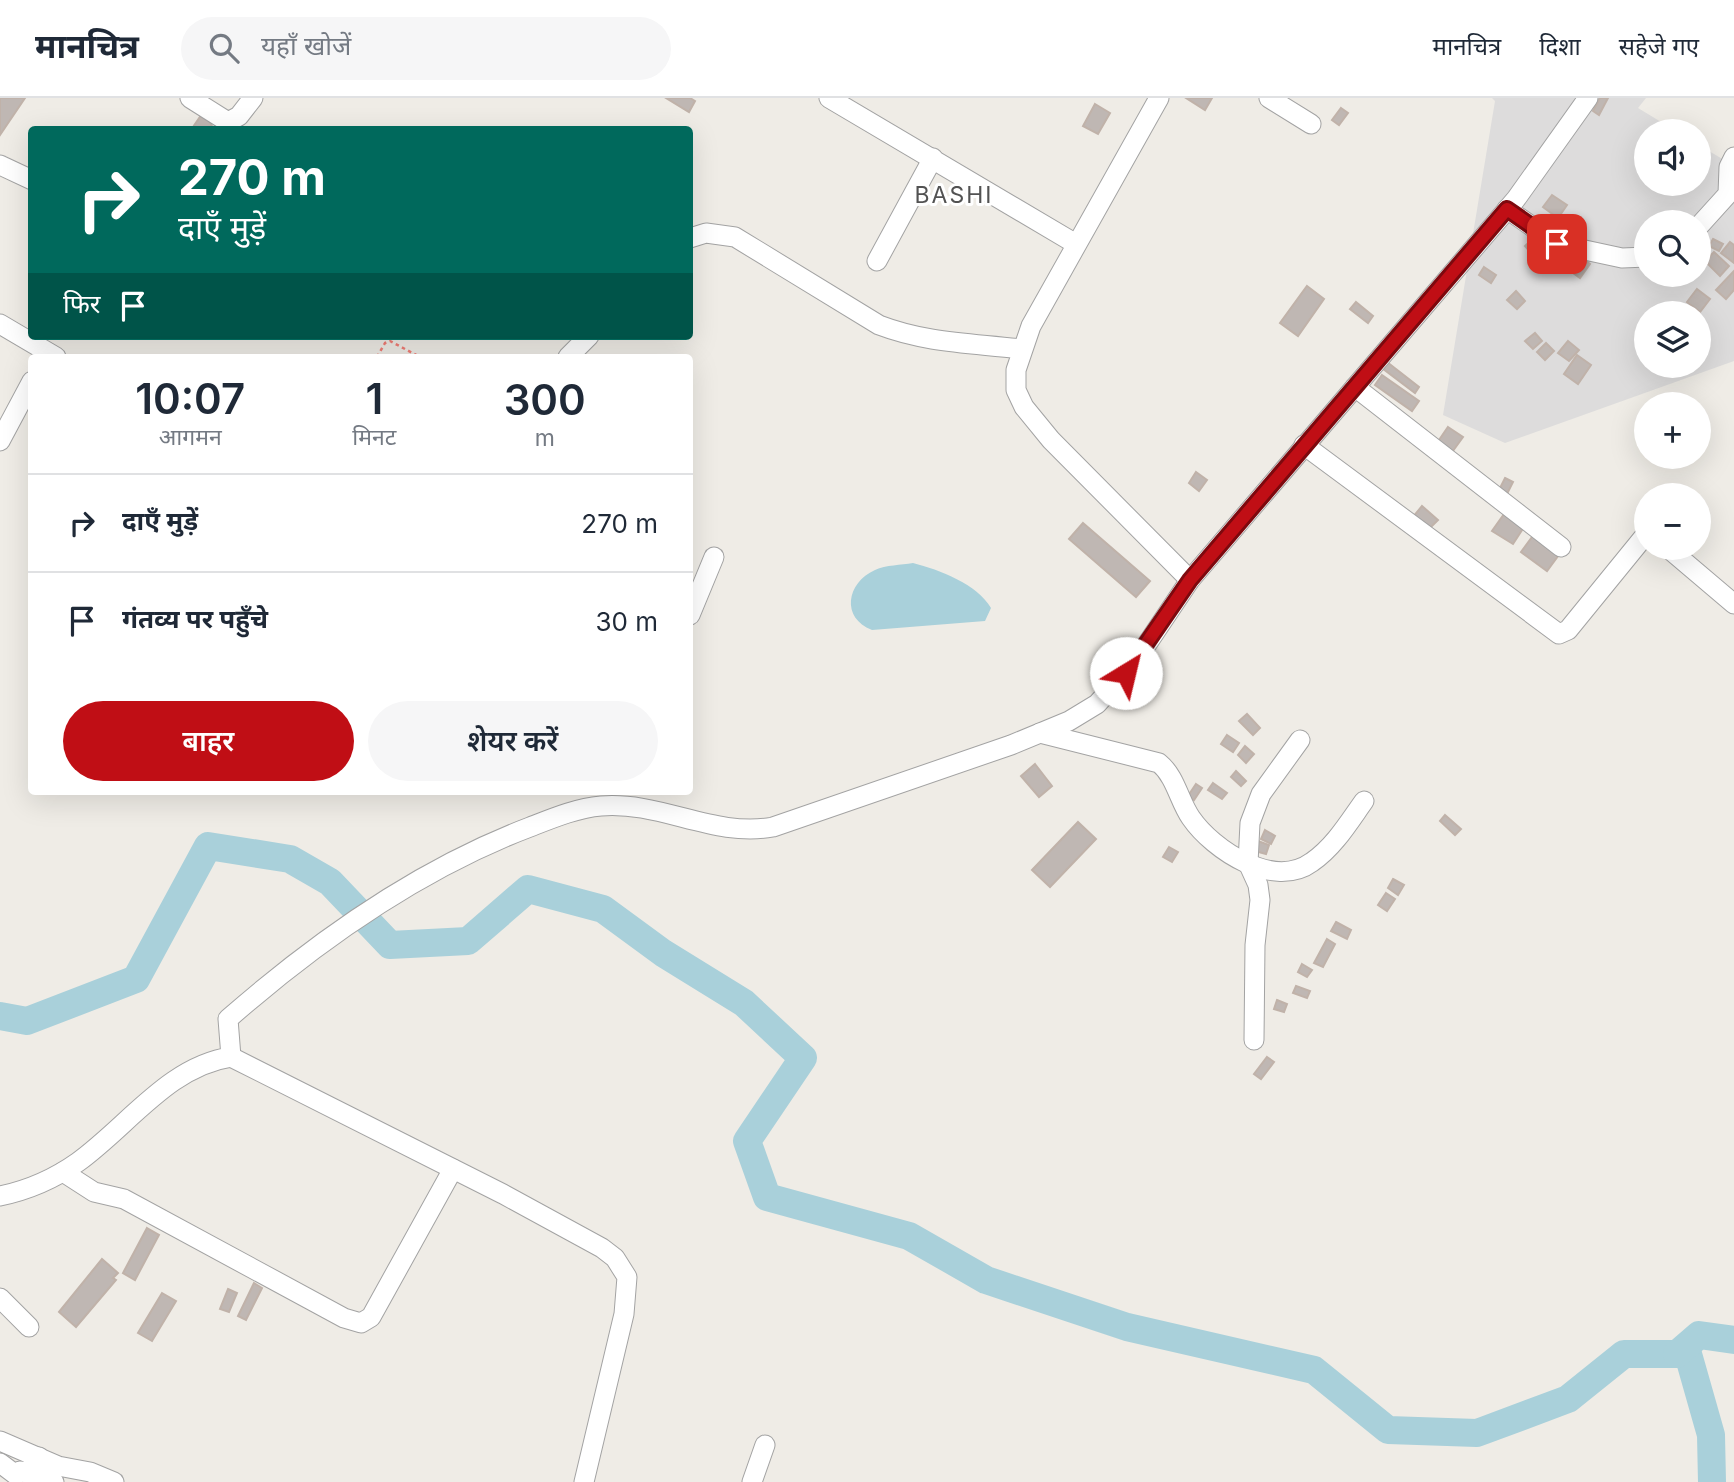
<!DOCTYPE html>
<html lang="hi">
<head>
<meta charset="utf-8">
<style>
	:root { --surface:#fff; --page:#f6f6f7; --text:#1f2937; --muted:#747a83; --line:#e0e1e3; --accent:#c00e15 }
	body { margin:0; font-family:Inter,"Noto Sans Devanagari",sans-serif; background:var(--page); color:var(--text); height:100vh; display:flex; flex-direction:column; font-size:26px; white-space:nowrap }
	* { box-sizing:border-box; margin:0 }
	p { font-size:23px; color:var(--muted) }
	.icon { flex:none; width:38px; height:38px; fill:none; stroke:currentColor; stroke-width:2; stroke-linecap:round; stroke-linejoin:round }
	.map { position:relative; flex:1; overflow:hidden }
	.side { position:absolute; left:28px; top:256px; width:665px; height:441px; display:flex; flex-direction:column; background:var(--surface); border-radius:7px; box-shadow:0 7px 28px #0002 }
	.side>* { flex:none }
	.banner { position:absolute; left:28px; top:28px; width:665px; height:214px; border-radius:7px; box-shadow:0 7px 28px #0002; background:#00695c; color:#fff; overflow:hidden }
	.controls { position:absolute; left:1634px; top:21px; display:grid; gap:14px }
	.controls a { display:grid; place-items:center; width:77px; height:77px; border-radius:50%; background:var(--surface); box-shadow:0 7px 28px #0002; font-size:35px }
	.pin { position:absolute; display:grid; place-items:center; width:60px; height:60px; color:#fff; margin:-30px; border-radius:14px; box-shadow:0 4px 10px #0006 }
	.me { position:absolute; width:77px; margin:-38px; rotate:36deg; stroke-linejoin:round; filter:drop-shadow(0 0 5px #0008) }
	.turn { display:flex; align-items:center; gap:24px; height:147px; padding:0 35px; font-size:32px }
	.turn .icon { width:91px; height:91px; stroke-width:2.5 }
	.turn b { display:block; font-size:49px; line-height:60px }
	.then { display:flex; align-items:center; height:66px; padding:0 35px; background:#0003; gap:14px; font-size:26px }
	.eta { display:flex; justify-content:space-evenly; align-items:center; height:119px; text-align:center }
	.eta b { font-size:42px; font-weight:600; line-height:49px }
	.primary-button { display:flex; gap:14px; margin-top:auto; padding:14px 35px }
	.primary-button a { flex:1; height:80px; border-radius:42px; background:var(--accent); color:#fff; font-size:28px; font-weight:600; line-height:80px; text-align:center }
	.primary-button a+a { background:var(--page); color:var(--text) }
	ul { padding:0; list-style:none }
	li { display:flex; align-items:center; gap:21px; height:98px; padding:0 35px; border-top:2px solid var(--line) }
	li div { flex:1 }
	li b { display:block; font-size:26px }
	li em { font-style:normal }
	header { display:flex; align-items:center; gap:42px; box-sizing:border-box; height:98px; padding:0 35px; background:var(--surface); border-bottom:2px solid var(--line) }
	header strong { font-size:33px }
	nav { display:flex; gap:38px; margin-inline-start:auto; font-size:24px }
	.search { width:490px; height:63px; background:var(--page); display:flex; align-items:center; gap:18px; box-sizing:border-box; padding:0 24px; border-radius:38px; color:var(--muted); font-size:26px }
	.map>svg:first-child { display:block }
	.residential { fill:#dddcdc; fill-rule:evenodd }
	.water { fill:#a9d0da }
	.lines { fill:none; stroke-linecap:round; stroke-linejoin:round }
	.river { stroke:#a9d0da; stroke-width:28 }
	.building { fill:#bfb7b3; stroke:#c0b2a9; stroke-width:2 }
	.minor-casing { stroke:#a3a3a3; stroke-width:21 }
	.path { stroke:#f07e76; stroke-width:2.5; stroke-dasharray:3.5 3.5; stroke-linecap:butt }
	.minor { stroke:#fff; stroke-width:19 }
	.route-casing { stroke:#7d090e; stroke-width:18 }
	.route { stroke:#c00e15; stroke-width:12 }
	.labels { text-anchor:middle; stroke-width:6; stroke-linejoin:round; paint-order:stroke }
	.quarter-label { font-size:23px; letter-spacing:2px; fill:#525252; stroke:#fff }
</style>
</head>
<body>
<header>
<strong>मानचित्र</strong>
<div class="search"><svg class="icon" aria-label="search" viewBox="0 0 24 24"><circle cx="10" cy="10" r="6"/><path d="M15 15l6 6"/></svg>यहाँ खोजें</div>
<nav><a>मानचित्र</a><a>दिशा</a><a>सहेजे गए</a></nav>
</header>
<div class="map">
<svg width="1734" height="1384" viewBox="0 0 1734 1384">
	<rect width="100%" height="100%" fill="#efece6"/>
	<!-- residential -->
	<path class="residential" d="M1492,0h154l-8,10 38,23h-29v53h52v-39l35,21v195l-229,82 -62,-28 52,-314zM1647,124h52v53h-52zM1647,215h52v53h-52z"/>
	<!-- water -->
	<path class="water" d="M913,465c27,7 64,21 78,45l-6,13 -113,9c-31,-12 -26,-47 3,-60 11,-5 26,-5 38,-7z"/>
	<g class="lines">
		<!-- river -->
		<g class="river">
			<polyline points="0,918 27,923 136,881 208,748 290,761 330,784 390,847 468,843 528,791 603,811 663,855 744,905 803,960 747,1043 767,1099 909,1138 986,1182 1127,1229 1314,1272 1388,1332 1477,1335 1568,1301 1624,1256 1688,1256 1711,1337 1712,1384"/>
			<polyline points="1677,1256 1699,1237 1734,1242"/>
		</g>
	</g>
	<!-- building -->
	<g class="building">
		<polygon points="0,0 25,0 0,37"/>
		<polygon points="666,0 690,0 695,3 689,14"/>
		<polygon points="1186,0 1212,0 1205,12"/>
		<polygon points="1600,0 1608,0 1599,17 1593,13"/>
		<polygon points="1095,6 1110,15 1098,36 1083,28"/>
		<polygon points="1341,10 1348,15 1339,27 1332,22"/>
		<polygon points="204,13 214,32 191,32"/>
		<polygon points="1552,97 1567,107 1558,120 1543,109"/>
		<polygon points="1533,141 1548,157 1539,165 1525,148"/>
		<polygon points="1713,141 1723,146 1719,153 1709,148"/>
		<polygon points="1730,144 1734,147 1734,165 1721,155"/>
		<polygon points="1571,152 1590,166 1580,180 1561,166"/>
		<polygon points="1714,154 1729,168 1720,178 1705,163"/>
		<polygon points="1484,169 1496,177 1491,185 1479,177"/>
		<polygon points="1734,173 1734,192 1726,201 1716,192"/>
		<polygon points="1307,188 1324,201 1298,238 1280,225"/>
		<polygon points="1697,191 1710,201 1700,214 1687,204"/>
		<polygon points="1516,193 1525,203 1517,211 1507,202"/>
		<polygon points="1356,204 1373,218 1368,225 1350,211"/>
		<polygon points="1535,235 1542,243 1533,251 1525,243"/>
		<polygon points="1568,243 1579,252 1569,263 1558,255"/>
		<polygon points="1546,245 1554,253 1545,262 1537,254"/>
		<polygon points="1577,257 1591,267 1578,286 1564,276"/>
		<polygon points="1387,264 1419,289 1415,295 1382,270"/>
		<polygon points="1382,277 1419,303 1412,313 1375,287"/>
		<polygon points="1448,329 1463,339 1450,357 1435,348"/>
		<polygon points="1196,374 1207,382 1199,393 1189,385"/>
		<polygon points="1505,380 1513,384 1506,398 1498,394"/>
		<polygon points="1422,408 1438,422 1428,432 1413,419"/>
		<polygon points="1504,416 1524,429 1513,446 1492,433"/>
		<polygon points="1083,425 1150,483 1136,499 1069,441"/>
		<polygon points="1535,435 1561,454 1547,473 1521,454"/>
		<polygon points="1247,616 1260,630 1253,637 1239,623"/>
		<polygon points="1227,637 1239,645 1233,654 1221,646"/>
		<polygon points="1245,648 1254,656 1246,665 1238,657"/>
		<polygon points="1035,666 1052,688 1039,699 1021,678"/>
		<polygon points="1236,673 1246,683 1241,688 1231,679"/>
		<polygon points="1213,685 1227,695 1222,701 1208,692"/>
		<polygon points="1196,686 1202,690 1194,702 1188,698"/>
		<polygon points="1445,717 1461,731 1455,737 1440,723"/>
		<polygon points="1078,724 1096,741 1050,789 1032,772"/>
		<polygon points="1265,732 1275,738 1271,746 1261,741"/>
		<polygon points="1258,743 1269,747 1266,756 1255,753"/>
		<polygon points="1169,749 1178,754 1172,764 1163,759"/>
		<polygon points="1393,781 1404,787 1398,797 1388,790"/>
		<polygon points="1386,795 1395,801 1387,813 1378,807"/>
		<polygon points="1336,824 1351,832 1347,841 1331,833"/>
		<polygon points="1327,841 1335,846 1323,869 1314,865"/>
		<polygon points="1302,866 1312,872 1307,879 1298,874"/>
		<polygon points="1296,888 1310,893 1307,900 1293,895"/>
		<polygon points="1277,902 1287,906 1284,914 1274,911"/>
		<polygon points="1267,959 1274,964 1261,981 1254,976"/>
		<polygon points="147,1130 159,1137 135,1182 123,1175"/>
		<polygon points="102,1161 118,1175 113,1180 116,1182 76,1229 59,1214"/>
		<polygon points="254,1185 262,1190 246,1222 238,1218"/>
		<polygon points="228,1191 237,1195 229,1214 220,1211"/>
		<polygon points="162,1195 176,1203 152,1243 138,1235"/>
	</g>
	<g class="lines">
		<!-- minor casing -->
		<g class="minor-casing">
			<g id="minor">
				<polyline points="190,0 228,24 239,18 253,0"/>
				<polyline points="829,0 1076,146"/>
				<polyline points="1159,0 1031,228 1016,272 1016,292 1024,309 1051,342 1190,482"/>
				<polyline points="1269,0 1311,26"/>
				<polyline points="0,67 32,82"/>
				<polyline points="1507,111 1557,146 1622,160 1647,159"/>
				<polyline points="1699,128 1728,96 1729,69 1734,59"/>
				<path d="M690,140l16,-5 29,4 144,88c47,18 92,18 142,24"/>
				<polyline points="877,163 933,60"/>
				<polyline points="0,226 56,259"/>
				<polyline points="568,259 589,238"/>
				<polyline points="1355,289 1561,449"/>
				<polyline points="0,343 32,283"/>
				<polyline points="1304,347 1559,536 1568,532 1647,435"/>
				<polyline points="1668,450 1734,506"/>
				<polyline points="690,517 714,459"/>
				<path d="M1040,635l119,30c17,14 20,38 32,55 22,32 83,72 121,44 22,-15 37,-40 52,-61"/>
				<polyline points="1254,942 1255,847 1260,802 1258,787 1248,765 1250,725 1261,696 1300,642"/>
				<polyline points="231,959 503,1096 602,1150 615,1160 627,1179 624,1216 584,1384"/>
				<polyline points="63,1074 94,1094 124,1101 344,1220 361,1225 371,1219 453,1071"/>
				<path d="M0,1098c29,-6 54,-17 78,-34 50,-36 91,-96 153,-105l-3,-38c89,-78 191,-150 302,-192 23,-9 47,-19 71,-21 60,-5 113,32 172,21l238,-82 58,-24 28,-17 38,-42 55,-82 326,-381 72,-101"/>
				<polyline points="0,1200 29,1229"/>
				<polyline points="0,1343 58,1368 90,1374 114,1384"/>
				<polyline points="0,1365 16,1377 20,1373 27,1375 39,1359"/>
				<polyline points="27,1375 42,1375 54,1384"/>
				<polyline points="752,1384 765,1347"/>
			</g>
		</g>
		<!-- path -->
		<polyline class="path" points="377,259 385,245 390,243 420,259"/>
		<!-- minor -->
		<use href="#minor" class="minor"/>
	</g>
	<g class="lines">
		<!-- route casing -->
		<g class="route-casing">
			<polyline id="route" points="1126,575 1190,482 1507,111 1557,146"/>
		</g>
		<!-- route -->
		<use href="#route" class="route"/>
	</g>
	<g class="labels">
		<!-- quarter labels -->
		<g class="quarter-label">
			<text x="954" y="105">BASHI</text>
		</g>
	</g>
</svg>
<div class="controls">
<a><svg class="icon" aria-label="sound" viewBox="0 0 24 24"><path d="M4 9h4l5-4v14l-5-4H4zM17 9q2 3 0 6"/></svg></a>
<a><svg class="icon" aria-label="search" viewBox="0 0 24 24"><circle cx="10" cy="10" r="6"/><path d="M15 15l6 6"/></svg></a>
<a><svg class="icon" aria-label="layers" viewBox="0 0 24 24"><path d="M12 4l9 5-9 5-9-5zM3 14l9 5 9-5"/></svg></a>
<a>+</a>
<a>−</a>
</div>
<div class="pin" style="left:1557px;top:146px;background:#d93025"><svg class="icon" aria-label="arrive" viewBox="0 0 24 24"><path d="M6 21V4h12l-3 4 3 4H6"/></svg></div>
<svg class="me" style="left:1126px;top:575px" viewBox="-20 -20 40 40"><circle r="19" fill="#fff"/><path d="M0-13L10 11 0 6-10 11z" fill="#c00e15"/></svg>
<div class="banner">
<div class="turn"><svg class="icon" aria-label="right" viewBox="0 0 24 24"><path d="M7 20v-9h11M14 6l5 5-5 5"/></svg><div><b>270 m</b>दाएँ मुड़ें</div></div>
<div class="then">फिर<svg class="icon" aria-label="arrive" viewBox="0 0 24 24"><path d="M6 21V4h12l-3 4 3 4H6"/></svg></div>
</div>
<section class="side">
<div class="eta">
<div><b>10:07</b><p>आगमन</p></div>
<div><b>1</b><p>मिनट</p></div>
<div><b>300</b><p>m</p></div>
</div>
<ul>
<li><svg class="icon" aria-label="right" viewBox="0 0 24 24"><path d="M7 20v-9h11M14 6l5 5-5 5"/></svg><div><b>दाएँ मुड़ें</b></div><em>270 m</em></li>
<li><svg class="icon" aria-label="arrive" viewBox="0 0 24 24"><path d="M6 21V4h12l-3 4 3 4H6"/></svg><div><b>गंतव्य पर पहुँचे</b></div><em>30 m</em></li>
</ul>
<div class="primary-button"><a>बाहर</a><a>शेयर करें</a></div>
</section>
</div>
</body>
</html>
